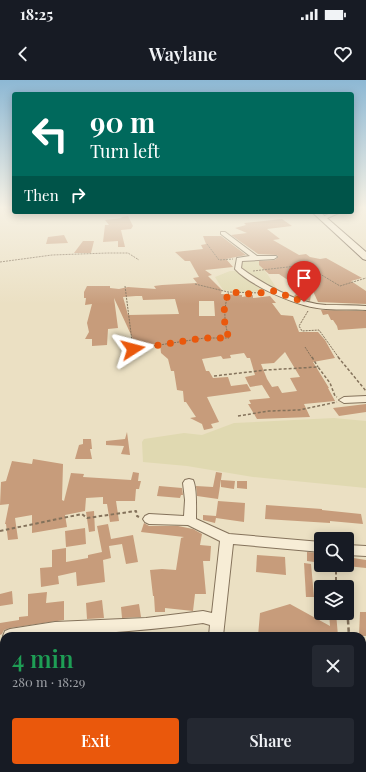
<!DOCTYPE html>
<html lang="en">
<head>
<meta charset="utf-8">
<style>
	:root { --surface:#171b24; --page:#242831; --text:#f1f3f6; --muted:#9ea1a6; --accent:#ea580c }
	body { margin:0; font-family:"Playfair Display",serif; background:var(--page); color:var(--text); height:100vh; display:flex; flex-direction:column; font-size:15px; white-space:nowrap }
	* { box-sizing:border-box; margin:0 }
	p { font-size:13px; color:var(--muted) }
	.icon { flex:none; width:22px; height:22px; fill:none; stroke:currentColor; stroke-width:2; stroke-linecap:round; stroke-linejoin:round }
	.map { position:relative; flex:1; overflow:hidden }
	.details { position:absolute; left:0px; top:552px; width:366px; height:140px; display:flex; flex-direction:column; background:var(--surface); border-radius:12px 12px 0 0; box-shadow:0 2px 10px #0003 }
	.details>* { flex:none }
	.guide { position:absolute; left:12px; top:12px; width:342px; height:122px; border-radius:4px; box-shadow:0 2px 10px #0003; background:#00695c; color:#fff; overflow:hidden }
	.fabs { position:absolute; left:314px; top:452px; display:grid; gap:8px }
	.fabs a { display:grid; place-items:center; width:40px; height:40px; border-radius:4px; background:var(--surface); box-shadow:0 2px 10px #0003; font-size:20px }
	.pin { position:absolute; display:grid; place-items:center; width:34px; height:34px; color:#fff; margin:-41px -17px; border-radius:50% 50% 50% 0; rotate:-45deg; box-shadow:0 0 4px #0007 }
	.pin .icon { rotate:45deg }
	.me { position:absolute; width:44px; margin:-22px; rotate:81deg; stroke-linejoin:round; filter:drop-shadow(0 0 3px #0008) }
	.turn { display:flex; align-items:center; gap:14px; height:84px; padding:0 12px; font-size:18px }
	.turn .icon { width:52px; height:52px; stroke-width:2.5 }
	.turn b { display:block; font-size:28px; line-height:34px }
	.then { display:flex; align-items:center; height:38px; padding:0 12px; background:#0003; gap:8px; font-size:15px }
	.round { display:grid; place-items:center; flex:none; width:42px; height:42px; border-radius:4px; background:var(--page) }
	.headline { display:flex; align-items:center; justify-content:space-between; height:68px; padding:0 12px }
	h1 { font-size:24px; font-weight:600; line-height:30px; color:#1e9e55 }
	.action { display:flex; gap:8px; margin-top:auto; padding:8px 12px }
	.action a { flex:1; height:46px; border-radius:4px; background:var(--accent); color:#fff; font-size:16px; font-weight:600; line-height:46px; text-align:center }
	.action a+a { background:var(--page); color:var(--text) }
	.status { display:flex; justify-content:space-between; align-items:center; height:28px; padding:0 20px; background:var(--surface); direction:ltr }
	.status svg { height:11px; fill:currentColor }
	header { display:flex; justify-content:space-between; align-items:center; height:52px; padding:0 12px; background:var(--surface); font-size:18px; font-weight:600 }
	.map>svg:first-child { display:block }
	.farmland { fill:#e0d9b1 }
	.building { fill:#c79c7b; fill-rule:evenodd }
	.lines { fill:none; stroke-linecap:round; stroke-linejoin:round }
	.street-casing { stroke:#84725b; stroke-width:2 }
	.secondary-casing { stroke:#66533e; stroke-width:2 }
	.path-far3 { stroke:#84725b; stroke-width:1; stroke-dasharray:2 1; stroke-linecap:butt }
	.path-far2 { stroke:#84725b; stroke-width:1.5; stroke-dasharray:3 2; stroke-linecap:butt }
	.path-far1 { stroke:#84725b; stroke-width:2; stroke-dasharray:3.5 2.5; stroke-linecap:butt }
	.path { stroke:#84725b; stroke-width:2.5; stroke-dasharray:4.5 3; stroke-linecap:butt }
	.street { fill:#f7edd6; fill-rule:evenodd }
	.secondary { fill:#f7edd6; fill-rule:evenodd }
	.route { stroke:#ea580c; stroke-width:7; stroke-dasharray:0 12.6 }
</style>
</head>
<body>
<div class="status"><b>18:25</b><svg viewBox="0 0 49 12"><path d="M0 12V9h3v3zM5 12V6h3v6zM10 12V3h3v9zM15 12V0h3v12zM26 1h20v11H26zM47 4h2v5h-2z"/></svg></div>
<header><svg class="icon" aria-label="back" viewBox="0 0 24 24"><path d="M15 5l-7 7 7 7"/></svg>Waylane<svg class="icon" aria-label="heart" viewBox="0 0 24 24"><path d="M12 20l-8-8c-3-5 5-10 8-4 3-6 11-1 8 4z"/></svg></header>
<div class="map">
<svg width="366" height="692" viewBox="0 0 366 692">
	<rect width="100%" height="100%" fill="#ebe0c3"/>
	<!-- farmland -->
	<g class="farmland">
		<polygon points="257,178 277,209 244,213 223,210 215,197 230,191 240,191 240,180"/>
		<polygon points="334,338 366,341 366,408 253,397 187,386 143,382 142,362 144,359 184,353 202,355 234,343"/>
	</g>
	<!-- building -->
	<g class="building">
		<polygon points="128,136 133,146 131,149 121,150 125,167 118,167 118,161 103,162 105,145 109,145 105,140 122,138 121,137"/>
		<polygon points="282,139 292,146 267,149 280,159 273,160 299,175 306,174 310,177 320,179 326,178 362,198 351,201 366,211 366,224 318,222 312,209 310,221 294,216 301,209 279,194 269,194 259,185 259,181 275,180 278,177 277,175 258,174 231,155 247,153 235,148 246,145 244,143"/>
		<polygon points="64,155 68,163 46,164 48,157"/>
		<path d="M203,156h18l25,19 -20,4 7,8 -28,3 7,5 -4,1 14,14 -1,4 21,1v2l11,-2v3l17,-2 6,7h-4l9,12 12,1 6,16h19l7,8 10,18 -22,4 16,26h-1l7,13 -31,3 6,13 -53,2 -9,-15h3l-2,-4 21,-2 -8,-13 -12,2 -5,-10 10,-2 -5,-17h-3l-3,-5 -14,2 1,3 -8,1 -2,-3 -19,3 4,12h3l4,7 15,-1 3,9 16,-2 4,7 -44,6 12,25 -8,2 2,4 -9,2 -2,-6 -12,-6 6,-1 -10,-15h-2l-1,-11 -6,-1 -3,-19h-3l-3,-12 -7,-6 -1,-9 -21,1 -4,-6h-2l-19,-41 4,30 -10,1 -1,16 -15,1v-7h-7l4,-7 -2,-9 5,-19 -7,1 1,-7h-2v-6l3,-6h23v2l9,1 9,-2 28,2 -2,-3 8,-1 35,-2 -4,-5 6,-1 -9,-16h-5l-10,-9 28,-3 -2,-4 5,-1zM136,216h6l1,4 32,-1 4,15 -51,1 -5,-18zM199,221h15l1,15h-16zM285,272l15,25 -10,1 7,13 -15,2 -4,-7 -6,1 -5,-8 -6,-15 13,-1z"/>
		<polygon points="83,161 94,161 91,173 74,173"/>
		<polygon points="321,230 366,231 366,248 338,250 337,246 333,240 331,240 328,234 323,235"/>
		<polygon points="366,324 366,332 339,336 333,328"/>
		<polygon points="127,352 130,375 121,374 124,366 106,365 106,361 125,359"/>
		<polygon points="83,359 91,359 92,369 90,369 92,379 75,379 79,365 83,364"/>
		<polygon points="33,379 63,384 62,420 64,421 71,393 84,394 83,397 131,400 133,392 139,393 138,401 141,401 139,409 136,409 135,421 116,421 119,441 110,442 107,424 103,424 103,417 86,418 85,431 65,435 67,447 32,453 32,435 15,438 18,459 8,460 6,444 5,444 9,424 0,425 1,402 6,401 12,381 32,384"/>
		<polygon points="216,392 222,393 218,419 197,416 196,406 213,407"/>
		<polygon points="221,400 235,401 234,409 221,407"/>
		<polygon points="237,401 247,401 247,409 237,408"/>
		<polygon points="159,406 182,408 183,415 181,415 180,418 157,416"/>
		<polygon points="218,421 245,423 244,442 216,438 215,443 203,440 203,435 216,436"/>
		<polygon points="266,425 322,429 322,430 361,434 363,444 330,441 330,443 265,439"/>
		<polygon points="94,431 95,451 89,452 86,432"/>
		<polygon points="144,443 149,446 178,446 193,449 202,454 200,465 211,466 210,481 203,481 206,514 195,514 193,531 165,528 165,532 155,532 154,516 153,516 150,490 162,489 176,490 181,458 184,457 141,452"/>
		<polygon points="108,444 111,459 133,455 138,482 126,484 122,464 109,466 111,478 103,480 105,502 77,506 76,492 58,496 59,504 41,507 40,488 52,487 52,470 66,468 66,482 88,478 88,475 102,472 97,446"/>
		<polygon points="85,448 86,464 66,467 65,451"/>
		<polygon points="307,472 321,473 321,483 307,481"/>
		<polygon points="257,475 285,477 286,495 256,492"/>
		<polygon points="347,477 366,480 366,488 347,486"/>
		<polygon points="304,483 311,484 314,517 306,517"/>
		<polygon points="12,511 13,524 0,526 0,514"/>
		<polygon points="47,512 46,523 64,521 64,540 10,548 4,550 2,554 0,555 0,543 19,540 19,537 28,536 28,514"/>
		<polygon points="102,520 104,538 87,539 86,523"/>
		<polygon points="139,524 141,537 122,538 121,527"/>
		<polygon points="290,524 330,546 329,533 336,533 338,556 258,556 260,533"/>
		<polygon points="360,532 366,532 366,556 359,556"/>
	</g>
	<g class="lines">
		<!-- street casing -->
		<g class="street-casing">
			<g id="street">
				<polygon points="333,132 341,132 325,139 320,138"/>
				<path d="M221,152h4l32,24h19l1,1 -3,2 -32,2 -1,7c23,17 56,35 85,37 13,0 26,0 40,1v4c-13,-1 -26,0 -40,-1 -25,-1 -74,-22 -91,-40l2,-11 13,-2 -29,-22z"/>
				<polygon points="366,316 366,322 344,323 339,320 344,317"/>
				<path d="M189,399l4,1c4,8 3,29 3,39l33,15 92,8v10l-88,-8 -10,92h-14l1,-11 -7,-2c-66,9 -132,13 -199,13v3l-1,-3 2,-5 5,-2 45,-7 91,-4 57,-7 9,2 8,-72 -32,-16 -39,-1 -4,-2 -2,-3 2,-3 4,-2 35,2 1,-16 -2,-17 2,-3z"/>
				<polygon points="347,465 366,466 366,476 347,475"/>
				<polygon points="197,688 253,688 255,692 196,692"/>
			</g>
		</g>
		<!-- secondary casing -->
		<g class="secondary-casing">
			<polygon id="secondary" points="312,132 320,132 366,172 366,180 363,179"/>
		</g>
		<!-- path-far3 -->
		<g class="path-far3">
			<polyline points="207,164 219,180 233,179"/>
			<polyline points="0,182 52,175 108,173 128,173 139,180"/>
			<polyline points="253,191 305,185 340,206 366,198"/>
			<polyline points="195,204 228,212 262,213"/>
			<path d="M125,206l8,63 72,-11h24c-5,-16 -6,-30 0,-46"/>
			<polyline points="308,231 299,246 302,251 319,250 339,278"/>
			<polyline points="305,267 312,278"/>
		</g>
		<!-- path-far2 -->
		<g class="path-far2">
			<polyline points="312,277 318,287"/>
			<polyline points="338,277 366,311"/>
			<polyline points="214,296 266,290 318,287 330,303 335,316 337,317"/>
			<polyline points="238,336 269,331 299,330 337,322"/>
		</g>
		<!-- path-far1 -->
		<g class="path-far1">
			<polyline points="0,451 82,434 87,438 136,431 137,436 139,437"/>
			<polyline points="336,485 336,507"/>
		</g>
		<!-- path -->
		<g class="path">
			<polyline points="347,525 349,556"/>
			<polyline points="362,595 366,596"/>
			<polyline points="0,665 4,663"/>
		</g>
		<!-- street -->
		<use href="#street" class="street"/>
		<!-- secondary -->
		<use href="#secondary" class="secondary"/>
	</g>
	<!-- sky -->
	<linearGradient id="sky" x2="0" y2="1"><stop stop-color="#8db8d4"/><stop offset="0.57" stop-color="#f6f1e4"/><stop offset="1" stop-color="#f6f1e4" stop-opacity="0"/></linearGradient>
	<rect width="366" height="224" fill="url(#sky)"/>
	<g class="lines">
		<!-- route -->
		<path class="route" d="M133,269l71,-11h25c-6,-16 -7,-30 0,-46l23,2 22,-3 30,11"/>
	</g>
</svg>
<div class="fabs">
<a><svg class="icon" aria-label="search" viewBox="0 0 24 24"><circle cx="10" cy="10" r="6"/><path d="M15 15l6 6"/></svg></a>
<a><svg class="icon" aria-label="layers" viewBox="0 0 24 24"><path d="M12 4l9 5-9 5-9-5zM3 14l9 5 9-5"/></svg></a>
</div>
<div class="pin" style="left:304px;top:222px;background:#d93025"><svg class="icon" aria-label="arrive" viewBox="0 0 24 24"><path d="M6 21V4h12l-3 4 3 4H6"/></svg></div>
<svg class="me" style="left:133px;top:269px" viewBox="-20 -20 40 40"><path d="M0-17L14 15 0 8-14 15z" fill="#ea580c" stroke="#fff" stroke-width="4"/></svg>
<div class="guide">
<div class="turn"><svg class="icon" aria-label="left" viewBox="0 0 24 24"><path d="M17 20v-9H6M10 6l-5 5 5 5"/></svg><div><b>90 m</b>Turn left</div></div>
<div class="then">Then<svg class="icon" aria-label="right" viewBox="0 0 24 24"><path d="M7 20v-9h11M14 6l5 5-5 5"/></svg></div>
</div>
<section class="details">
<div class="headline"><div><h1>4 min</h1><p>280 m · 18:29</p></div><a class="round"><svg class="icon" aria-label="close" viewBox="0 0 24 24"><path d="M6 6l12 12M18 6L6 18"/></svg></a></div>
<div class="action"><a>Exit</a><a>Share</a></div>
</section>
</div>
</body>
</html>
